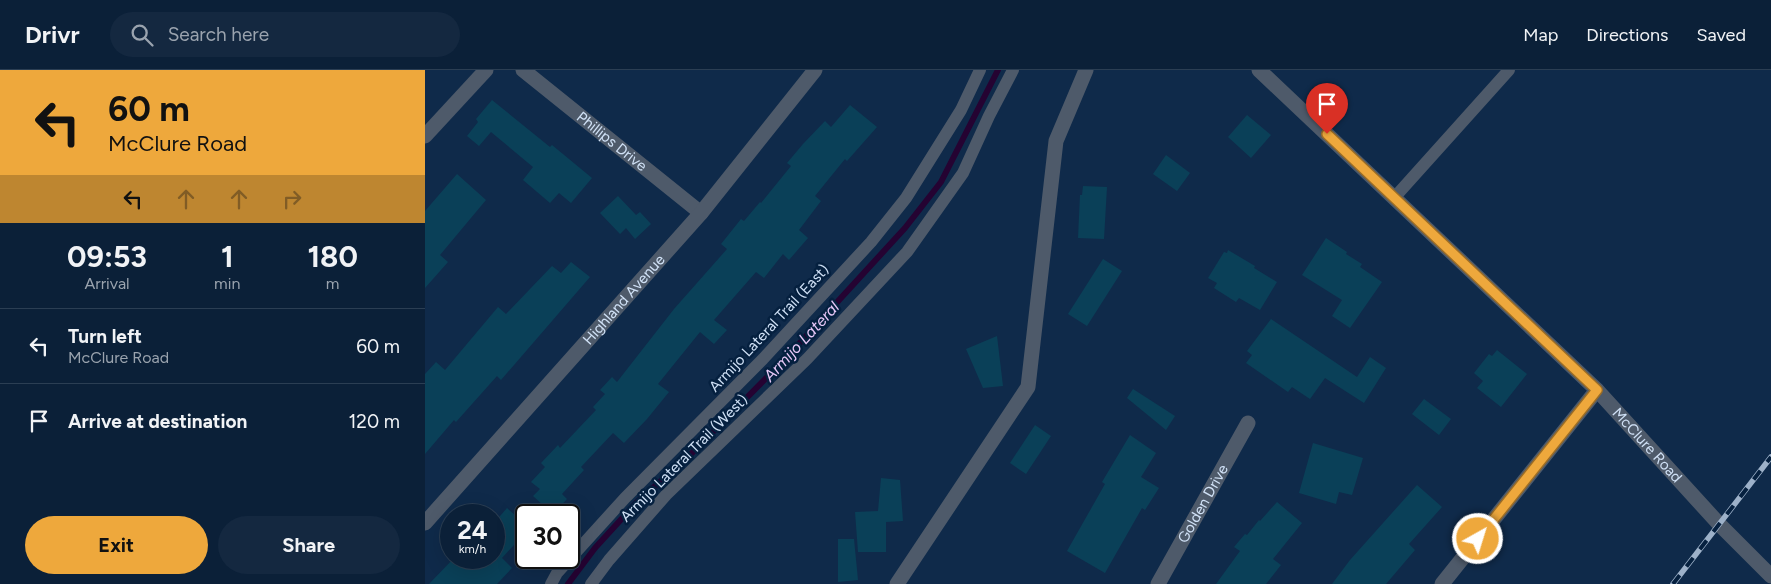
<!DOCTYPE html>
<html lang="en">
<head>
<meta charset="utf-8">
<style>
	:root { --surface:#0b2038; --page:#142840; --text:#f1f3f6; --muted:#9aa3ae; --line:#2b3e53; --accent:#eea83c }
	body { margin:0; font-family:Figtree,sans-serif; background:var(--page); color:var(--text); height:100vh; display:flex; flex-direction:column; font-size:19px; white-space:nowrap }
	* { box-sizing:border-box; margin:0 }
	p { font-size:16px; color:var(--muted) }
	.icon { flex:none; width:28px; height:28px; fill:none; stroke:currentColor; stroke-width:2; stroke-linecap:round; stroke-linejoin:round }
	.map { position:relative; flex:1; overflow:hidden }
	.side { display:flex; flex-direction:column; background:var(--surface); width:425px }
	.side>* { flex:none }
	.guide { background:#eea83c; color:#111; overflow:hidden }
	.speed { position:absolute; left:15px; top:434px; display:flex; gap:10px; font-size:25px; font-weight:700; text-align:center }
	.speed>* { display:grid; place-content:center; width:65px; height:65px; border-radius:50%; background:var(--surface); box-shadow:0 5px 20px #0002,0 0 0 1px var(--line); line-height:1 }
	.speed small { font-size:12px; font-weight:400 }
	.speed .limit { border:2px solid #111; border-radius:8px; background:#fff; color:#111 }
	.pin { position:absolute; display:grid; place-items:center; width:42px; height:42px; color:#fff; margin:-51px -21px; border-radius:50% 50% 50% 0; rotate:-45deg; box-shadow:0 0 5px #0007 }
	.pin .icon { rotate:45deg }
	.me { position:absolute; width:55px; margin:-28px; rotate:39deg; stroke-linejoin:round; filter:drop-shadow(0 0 4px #0008) }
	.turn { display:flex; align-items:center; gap:18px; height:105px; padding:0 25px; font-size:22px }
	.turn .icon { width:65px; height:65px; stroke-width:2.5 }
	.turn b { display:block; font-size:35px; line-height:42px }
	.lanes { display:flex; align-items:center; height:48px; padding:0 25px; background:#0003; justify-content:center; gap:25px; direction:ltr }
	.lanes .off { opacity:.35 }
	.eta { display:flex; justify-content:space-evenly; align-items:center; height:85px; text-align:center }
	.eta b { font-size:30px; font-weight:700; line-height:35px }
	.action { display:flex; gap:10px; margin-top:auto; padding:10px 25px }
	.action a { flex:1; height:58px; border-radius:30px; background:var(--accent); color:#111; font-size:20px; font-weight:700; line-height:58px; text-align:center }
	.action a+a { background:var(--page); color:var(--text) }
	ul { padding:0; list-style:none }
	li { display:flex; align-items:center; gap:15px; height:75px; padding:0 25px; border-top:1px solid var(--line) }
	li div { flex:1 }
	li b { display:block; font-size:19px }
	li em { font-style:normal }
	header { display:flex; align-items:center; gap:30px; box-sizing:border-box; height:70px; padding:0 25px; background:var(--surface); border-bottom:1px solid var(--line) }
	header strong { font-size:24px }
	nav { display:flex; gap:28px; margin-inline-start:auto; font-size:18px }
	.search { width:350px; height:45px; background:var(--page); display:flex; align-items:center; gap:12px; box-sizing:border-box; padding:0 18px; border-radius:28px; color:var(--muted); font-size:19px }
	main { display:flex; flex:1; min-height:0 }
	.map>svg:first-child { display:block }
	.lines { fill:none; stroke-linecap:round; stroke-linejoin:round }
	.stream { stroke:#250332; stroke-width:6 }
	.building { fill:#0a4058 }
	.lane { stroke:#4e5a6a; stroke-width:12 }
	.street { stroke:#4e5a6a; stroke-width:15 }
	.rail-casing { stroke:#9db1c9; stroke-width:5.5 }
	.rail { stroke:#05203f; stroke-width:4; stroke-dasharray:11; stroke-linecap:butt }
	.route-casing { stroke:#9b6d27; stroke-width:12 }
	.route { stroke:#eea83c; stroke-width:9 }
	.labels { text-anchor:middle; stroke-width:5; stroke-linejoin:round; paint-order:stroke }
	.street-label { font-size:15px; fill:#d0e1f6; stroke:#05203f }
	.water-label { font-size:16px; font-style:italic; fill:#e9c9f9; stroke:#05203f }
</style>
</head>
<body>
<header>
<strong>Drivr</strong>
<div class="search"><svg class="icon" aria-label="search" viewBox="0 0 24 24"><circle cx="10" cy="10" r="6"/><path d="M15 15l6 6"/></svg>Search here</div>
<nav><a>Map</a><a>Directions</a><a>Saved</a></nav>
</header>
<main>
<section class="side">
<div class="guide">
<div class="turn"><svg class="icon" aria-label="left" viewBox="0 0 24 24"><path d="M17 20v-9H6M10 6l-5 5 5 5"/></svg><div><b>60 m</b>McClure Road</div></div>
<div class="lanes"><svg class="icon" aria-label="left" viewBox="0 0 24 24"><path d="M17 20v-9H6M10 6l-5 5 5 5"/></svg><svg class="icon off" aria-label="ahead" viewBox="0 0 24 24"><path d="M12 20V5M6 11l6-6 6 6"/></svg><svg class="icon off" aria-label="ahead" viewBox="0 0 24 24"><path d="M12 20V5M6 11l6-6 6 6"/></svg><svg class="icon off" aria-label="right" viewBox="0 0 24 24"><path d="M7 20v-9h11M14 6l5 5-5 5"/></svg></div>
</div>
<div class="eta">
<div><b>09:53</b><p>Arrival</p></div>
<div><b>1</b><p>min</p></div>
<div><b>180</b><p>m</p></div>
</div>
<ul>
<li><svg class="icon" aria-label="left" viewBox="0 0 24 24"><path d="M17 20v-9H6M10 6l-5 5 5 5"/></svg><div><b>Turn left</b><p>McClure Road</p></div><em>60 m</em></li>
<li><svg class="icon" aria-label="arrive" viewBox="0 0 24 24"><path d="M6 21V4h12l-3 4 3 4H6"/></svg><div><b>Arrive at destination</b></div><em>120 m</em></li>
</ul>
<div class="action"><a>Exit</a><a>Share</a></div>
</section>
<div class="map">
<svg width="1346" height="514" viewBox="0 0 1346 514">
	<rect width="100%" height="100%" fill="#0f2a4a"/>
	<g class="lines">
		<!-- stream -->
		<polyline class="stream" points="143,514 170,478 212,432 264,386 361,288 480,158 516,112 573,0"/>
	</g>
	<!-- building -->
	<g class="building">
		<polygon points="67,30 125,77 127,75 167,108 146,133 134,123 125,133 98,110 108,97 66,62 54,76 42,66 53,52 51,49"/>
		<polygon points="425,35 452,57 422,91 420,89 390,126 396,131 374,160 383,168 364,190 358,184 339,208 331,202 289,250 302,260 289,274 275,262 233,314 244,322 222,349 199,373 188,363 156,397 159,400 137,424 142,429 128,444 108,426 115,419 106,412 120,397 116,393 133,375 135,378 171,340 168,337 180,324 175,320 187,307 192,312 249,239 302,179 296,174 316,149 319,151 335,132 336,133 366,96 362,93 378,74 400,51 406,57"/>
		<polygon points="822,45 846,65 826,88 803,67"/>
		<polygon points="741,85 765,103 752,121 728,104"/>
		<polygon points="32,104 61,130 15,185 23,192 0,218 0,141"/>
		<polygon points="658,116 682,117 679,169 653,168 655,125 657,125"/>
		<polygon points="193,126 211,145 215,142 226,154 210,169 201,158 195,164 175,143"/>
		<polygon points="901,168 922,182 921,184 937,194 935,197 957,212 925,258 907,246 917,230 877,205"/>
		<polygon points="803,180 830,196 829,198 852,212 835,240 814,228 811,232 789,218 792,213 783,208 799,182 802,183"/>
		<polygon points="678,189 697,201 662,256 643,244"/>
		<polygon points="146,192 165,207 76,310 72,306 31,352 29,350 0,384 0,304 11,292 20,300 73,237 81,244 127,196 136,203"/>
		<polygon points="846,249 932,307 945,287 961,298 939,333 900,308 885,329 867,317 863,322 821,293 827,285 822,281"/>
		<polygon points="572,266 578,316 558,318 541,279"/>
		<polygon points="1072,280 1102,304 1076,337 1052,318 1058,311 1049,303 1064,284 1067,286"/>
		<polygon points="708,319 750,346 741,360 702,328"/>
		<polygon points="999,329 1026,349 1014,365 987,344"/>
		<polygon points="610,355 626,366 601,404 585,393"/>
		<polygon points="705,365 731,383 716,407 734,418 720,440 717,438 680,503 642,481 680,414 677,412"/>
		<polygon points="888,373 938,388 927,425 914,422 911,434 874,423"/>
		<polygon points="456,408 475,410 478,451 461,452 461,482 433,482 430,442 453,441"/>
		<polygon points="992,415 1017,437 984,474 990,480 961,514 907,514 925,490"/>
		<polygon points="852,432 877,453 848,489 856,495 841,514 791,514 815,481 809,477 820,464 822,465 834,450 835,451"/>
		<polygon points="101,433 101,462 77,488 87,498 72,514 4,514 29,488 38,488 46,495 53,488 69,488 69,453 82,438 90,445"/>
		<polygon points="413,469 429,469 433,510 413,512"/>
	</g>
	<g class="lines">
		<!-- lane -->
		<g class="lane">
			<polyline points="969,128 1084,0"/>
			<polyline points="126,514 132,503 200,428 338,289 446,172 481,128 536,40 555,0"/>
			<polyline points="166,514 184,490 241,425 382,289 482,182 538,103 564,46 588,0"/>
		</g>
		<!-- street -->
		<g class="street">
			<path id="s1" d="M98,0l178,143"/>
			<path id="s2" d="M834,0l338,320 122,134 52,52"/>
			<polyline points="0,66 61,0"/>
			<path id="s3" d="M0,453l276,-310 114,-143"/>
			<polyline points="472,514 603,317 631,71 661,0"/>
			<path id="s4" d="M733,514l90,-161"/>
			<polyline points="1017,514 1172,320"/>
		</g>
		<!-- rail casing -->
		<g class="rail-casing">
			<polyline id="rail" points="1248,514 1346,387"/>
		</g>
		<!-- rail -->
		<use href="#rail" class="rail"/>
	</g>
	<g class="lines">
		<!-- route casing -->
		<g class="route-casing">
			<polyline id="route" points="902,64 1172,320 1053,469"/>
		</g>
		<!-- route -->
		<use href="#route" class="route"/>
	</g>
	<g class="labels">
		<!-- street labels -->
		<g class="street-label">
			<text dy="5" stroke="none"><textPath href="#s1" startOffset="114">Phillips Drive</textPath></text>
			<text dy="5" stroke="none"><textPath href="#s3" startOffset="299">Highland Avenue</textPath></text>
			<text transform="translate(344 258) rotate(-47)" y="5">Armijo Lateral Trail (East)</text>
			<text dy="5" stroke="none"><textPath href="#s2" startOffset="540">McClure Road</textPath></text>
			<text transform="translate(259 388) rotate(-45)" y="5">Armijo Lateral Trail (West)</text>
			<text dy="5" stroke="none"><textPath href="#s4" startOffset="92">Golden Drive</textPath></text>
		</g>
		<!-- water labels -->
		<g class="water-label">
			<text transform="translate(376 271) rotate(-47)" y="6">Armijo Lateral</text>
		</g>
	</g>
</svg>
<div class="speed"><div>24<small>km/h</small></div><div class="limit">30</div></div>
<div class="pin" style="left:902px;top:64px;background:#d93025"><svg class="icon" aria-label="arrive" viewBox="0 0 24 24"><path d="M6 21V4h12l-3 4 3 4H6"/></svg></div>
<svg class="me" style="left:1053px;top:469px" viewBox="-20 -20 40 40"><circle r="17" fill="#eea83c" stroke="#fff" stroke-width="3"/><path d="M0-11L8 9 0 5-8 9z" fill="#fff"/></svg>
</div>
</main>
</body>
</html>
